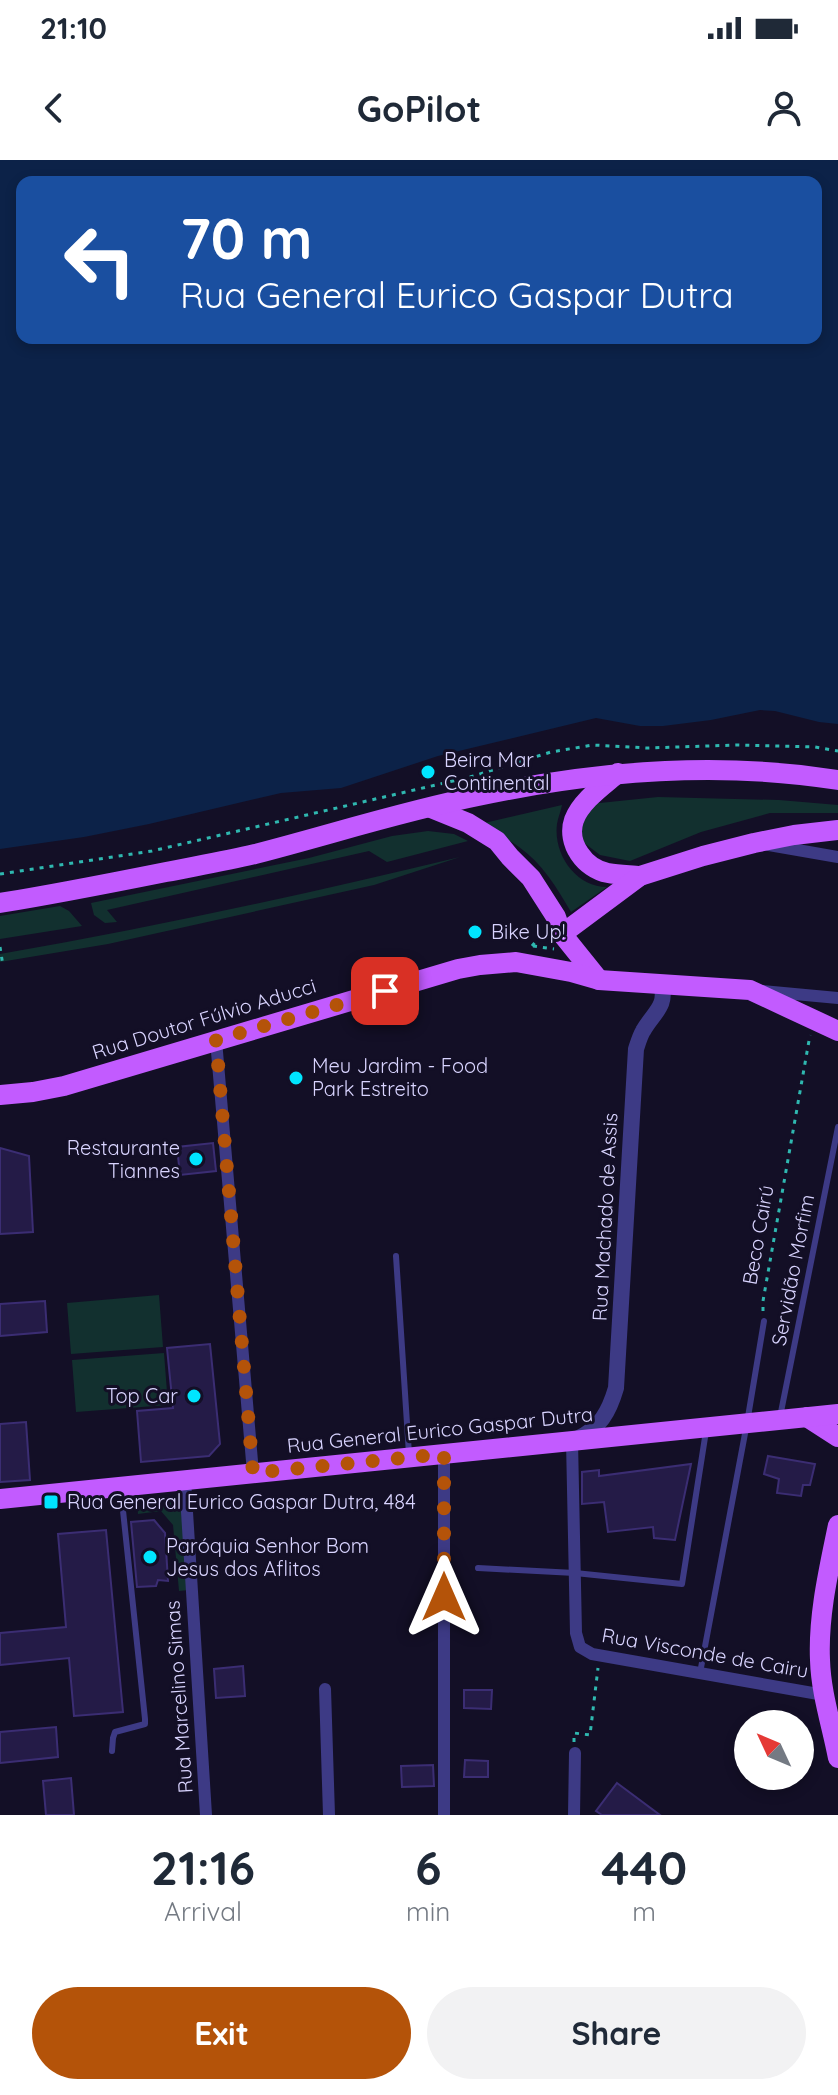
<!DOCTYPE html>
<html lang="en">
<head>
<meta charset="utf-8">
<style>
	:root { --surface:#fff; --page:#f2f2f3; --text:#1f2937; --muted:#747a83; --accent:#b45309 }
	body { margin:0; font-family:Quicksand,sans-serif; background:var(--page); color:var(--text); height:100vh; display:flex; flex-direction:column; font-size:30px; white-space:nowrap }
	* { box-sizing:border-box; margin:0 }
	p { font-size:26px; color:var(--muted) }
	.icon { flex:none; width:44px; height:44px; fill:none; stroke:currentColor; stroke-width:2; stroke-linecap:round; stroke-linejoin:round }
	.map { position:relative; height:1655px; overflow:hidden }
	.drawer { display:flex; flex-direction:column; background:var(--surface); flex:1 }
	.drawer>* { flex:none }
	.hud { position:absolute; left:16px; top:16px; width:806px; height:168px; border-radius:16px; box-shadow:0 4px 12px #0003; background:#1a4fa0; color:#fff; overflow:hidden }
	.needle { width:52px; rotate:314deg }
	.tools { position:absolute; left:734px; top:1550px; display:grid; gap:16px }
	.tools a { display:grid; place-items:center; width:80px; height:80px; border-radius:50%; background:var(--surface); box-shadow:0 4px 12px #0003; font-size:40px }
	.pin { position:absolute; display:grid; place-items:center; width:68px; height:68px; color:#fff; margin:-34px; border-radius:16px; box-shadow:0 4px 12px #0006 }
	.me { position:absolute; width:88px; margin:-44px; rotate:0deg; stroke-linejoin:round; filter:drop-shadow(0 0 6px #0008) }
	.turn { display:flex; align-items:center; gap:28px; height:168px; padding:0 32px; font-size:36px }
	.turn .icon { width:104px; height:104px; stroke-width:2.5 }
	.turn b { display:block; font-size:56px; line-height:68px }
	.eta { display:flex; justify-content:space-evenly; align-items:center; height:136px; text-align:center }
	.eta b { font-size:48px; font-weight:800; line-height:56px }
	.action { display:flex; gap:16px; margin-top:auto; padding:16px 32px }
	.action a { flex:1; height:92px; border-radius:48px; background:var(--accent); color:#fff; font-size:32px; font-weight:800; line-height:92px; text-align:center }
	.action a+a { background:var(--page); color:var(--text) }
	.status { display:flex; justify-content:space-between; align-items:center; height:56px; padding:0 40px; background:var(--surface); direction:ltr }
	.status svg { height:22px; fill:currentColor }
	header { display:flex; justify-content:space-between; align-items:center; height:104px; padding:0 32px; background:var(--surface); font-size:36px; font-weight:800 }
	.map>svg:first-child { display:block }
	.green { fill:#12302f }
	.water { fill:#0c2248; fill-rule:evenodd }
	.building { fill:#241b47; stroke:#3b2d73; stroke-width:2 }
	.lines { fill:none; stroke-linecap:round; stroke-linejoin:round }
	.path { stroke:#2fb8b0; stroke-width:3; stroke-dasharray:4 6; stroke-linecap:butt }
	.service { stroke:#3d3a85; stroke-width:6 }
	.minor { stroke:#3d3a85; stroke-width:12 }
	.tertiary { stroke:#3d3a85; stroke-width:16 }
	.primary { stroke:#c25bff; stroke-width:20 }
	.route { stroke:#b45309; stroke-width:14; stroke-dasharray:0 25.2 }
	.poi-dot { fill:#00e5ff; stroke:#130f26; stroke-width:3 }
	.labels { text-anchor:middle; stroke-width:6; stroke-linejoin:round; paint-order:stroke }
	.poi-label { font-size:20px; fill:#d9d4ff; stroke:#130f26; text-anchor:start }
	.street-label { font-size:20px; fill:#d9d4ff; stroke:#130f26 }
</style>
</head>
<body>
<div class="status"><b>21:10</b><svg viewBox="0 0 49 12"><path d="M0 12V9h3v3zM5 12V6h3v6zM10 12V3h3v9zM15 12V0h3v12zM26 1h20v11H26zM47 4h2v5h-2z"/></svg></div>
<header><svg class="icon" aria-label="back" viewBox="0 0 24 24"><path d="M15 5l-7 7 7 7"/></svg>GoPilot<svg class="icon" aria-label="person" viewBox="0 0 24 24"><circle cx="12" cy="8" r="4"/><path d="M4 21q1-7 8-7t8 7"/></svg></header>
<div class="map">
<svg width="838" height="1655" viewBox="0 0 838 1655">
	<rect width="100%" height="100%" fill="#130f26"/>
	<!-- green -->
	<g class="green">
		<polygon points="658,637 779,640 838,645 838,653 770,653 701,672 630,701 600,695 579,679 578,662 590,644"/>
		<path d="M562,645c-1,6 -4,12 -5,19 -4,30 19,63 50,63l-36,25c-14,-24 -29,-49 -52,-65 -12,-9 -27,-16 -39,-23z"/>
		<polygon points="428,671 454,674 468,681 387,702 369,691 107,750 117,762 105,763 94,755 91,743 309,698 392,676"/>
		<path d="M460,697l-86,28 -266,59 -108,18v-8c154,-27 307,-60 460,-97z"/>
		<polygon points="60,746 69,751 82,766 0,779 0,756"/>
		<polygon points="159,1135 163,1187 71,1194 67,1143"/>
		<polygon points="164,1193 168,1245 76,1252 72,1200"/>
		<polygon points="180,1339 189,1430 179,1431 173,1365 161,1351 138,1354 137,1343"/>
	</g>
	<!-- water -->
	<path class="water" d="M0,0h838v564l-19,-2 -44,-11 -15,-1 -49,10 -48,6h-23l-44,-8 -158,38 -97,32 -60,5 -132,31 -65,13 -84,12zM22,22h794v156h-794z"/>
	<!-- building -->
	<g class="building">
		<polygon points="213,983 216,1011 180,1015 177,987"/>
		<polygon points="0,988 29,996 33,1072 0,1074"/>
		<polygon points="45,1141 47,1172 0,1176 0,1144"/>
		<polygon points="210,1184 220,1284 209,1296 141,1302 137,1251 173,1248 167,1188"/>
		<polygon points="26,1262 30,1320 0,1322 0,1264"/>
		<polygon points="768,1296 815,1304 810,1325 803,1325 801,1336 777,1333 779,1319 764,1314"/>
		<polygon points="691,1304 675,1380 654,1378 653,1367 608,1372 604,1342 582,1344 582,1312 599,1310 599,1316"/>
		<polygon points="154,1360 165,1373 168,1421 158,1420 156,1426 137,1427 131,1362"/>
		<polygon points="106,1370 123,1552 74,1556 69,1498 0,1505 0,1473 66,1467 58,1374"/>
		<polygon points="243,1506 245,1536 216,1538 214,1509"/>
		<polygon points="464,1530 492,1530 491,1549 464,1548"/>
		<polygon points="56,1567 58,1597 0,1603 0,1572"/>
		<polygon points="465,1600 488,1601 488,1617 464,1617"/>
		<polygon points="433,1605 434,1626 402,1627 401,1606"/>
		<polygon points="71,1618 74,1655 46,1655 43,1621"/>
		<polygon points="617,1623 660,1655 602,1655 596,1651"/>
	</g>
	<g class="lines">
		<!-- path -->
		<g class="path">
			<polyline points="0,714 152,691 470,617 551,592 593,585 647,588 738,585 815,587 838,591"/>
			<polyline points="532,786 543,773"/>
			<polyline points="533,786 554,789"/>
			<polyline points="0,787 3,806"/>
			<polyline points="763,1151 763,1141 810,875"/>
			<polyline points="574,1582 574,1573 590,1575 598,1508"/>
		</g>
		<!-- service -->
		<g class="service">
			<polyline points="396,1096 409,1294"/>
			<polyline points="780,1257 838,967"/>
			<polyline points="478,1408 575,1413 682,1424 706,1271"/>
			<polyline points="700,1513 747,1263 764,1161"/>
			<polyline points="112,1591 113,1578 115,1572 145,1564 145,1559 122,1341 126,1332"/>
		</g>
		<!-- minor -->
		<g class="minor">
			<polyline points="769,685 838,697"/>
			<polyline points="762,831 838,838"/>
			<polyline points="216,880 253,1313"/>
			<polyline points="572,1281 576,1473 580,1487 592,1494 824,1535"/>
			<polyline points="185,1320 206,1655"/>
			<polyline points="325,1529 329,1655"/>
			<polyline points="444,1655 444,1294"/>
			<polyline points="574,1655 575,1593"/>
		</g>
		<!-- tertiary -->
		<path class="tertiary" d="M577,1279c23,-11 32,-27 39,-51l20,-339c2,-6 4,-13 7,-18 10,-18 25,-25 18,-47"/>
		<!-- primary -->
		<g class="primary">
			<path d="M618,613c-15,13 -37,28 -44,47 -8,23 11,49 34,53 10,2 22,2 32,3"/>
			<polyline points="431,648 468,663 497,681 510,697 531,718 556,757 562,774 599,820"/>
			<path d="M0,743c56,-9 111,-20 166,-31 30,-6 60,-11 89,-18 74,-19 148,-43 223,-58 117,-25 241,-35 360,-16"/>
			<polyline points="562,774 640,716 703,696 754,683 794,675 838,670"/>
			<polyline points="0,935 33,932 64,926 458,809 480,805 516,802 571,812 599,820 750,830 838,871"/>
			<polyline points="807,1257 838,1277"/>
			<polyline points="0,1339 838,1254"/>
			<path d="M838,1365c-9,44 -20,90 -18,135 1,34 12,66 18,98"/>
		</g>
	</g>
	<g class="lines">
		<!-- route -->
		<polyline class="route" points="385,831 216,880 253,1313 444,1294 444,1437"/>
	</g>
	<!-- markers -->
	<g class="poi-dot">
		<circle cx="428" cy="612" r="8"/>
		<circle cx="475" cy="772" r="8"/>
		<circle cx="296" cy="918" r="8"/>
		<circle cx="196" cy="999" r="8"/>
		<circle cx="194" cy="1236" r="8"/>
		<rect x="43" y="1334" width="16" height="16" rx="4"/>
		<circle cx="150" cy="1397" r="8"/>
	</g>
	<g class="labels">
		<!-- poi labels -->
		<g class="poi-label">
			<text x="444" y="607">Beira Mar<tspan x="444" dy="23">Continental</tspan></text>
			<text x="491" y="779">Bike Up!</text>
			<text x="312" y="913">Meu Jardim - Food<tspan x="312" dy="23">Park Estreito</tspan></text>
			<text x="180" y="995" text-anchor="end">Restaurante<tspan x="180" dy="23">Tiannes</tspan></text>
			<text x="178" y="1243" text-anchor="end">Top Car</text>
			<text x="67" y="1349">Rua General Eurico Gaspar Dutra, 484</text>
			<text x="166" y="1393">Paróquia Senhor Bom<tspan x="166" dy="23">Jesus dos Aflitos</tspan></text>
		</g>
		<!-- street labels -->
		<g class="street-label">
			<text transform="translate(204 859) rotate(-17)" y="7">Rua Doutor Fúlvio Aducci</text>
			<text transform="translate(605 1057) rotate(-87)" y="7">Rua Machado de Assis</text>
			<text transform="translate(758 1075) rotate(-80)" y="7">Beco Cairú</text>
			<text transform="translate(793 1110) rotate(-79)" y="7">Servidão Morfim</text>
			<text transform="translate(440 1270) rotate(-6)" y="7">Rua General Eurico Gaspar Dutra</text>
			<text transform="translate(705 1493) rotate(10)" y="7">Rua Visconde de Cairu</text>
			<text transform="translate(179 1537) rotate(-94)" y="7">Rua Marcelino Simas</text>
		</g>
	</g>
</svg>
<div class="tools">
<a><svg class="needle" viewBox="-14 -14 28 28"><path d="M0-13l5 13h-10z" fill="#e53935"/><path d="M0 13l5-13h-10z" fill="#747a83"/></svg></a>
</div>
<div class="pin" style="left:385px;top:831px;background:#d93025"><svg class="icon" aria-label="arrive" viewBox="0 0 24 24"><path d="M6 21V4h12l-3 4 3 4H6"/></svg></div>
<svg class="me" style="left:444px;top:1437px" viewBox="-20 -20 40 40"><path d="M0-17L14 15 0 8-14 15z" fill="#b45309" stroke="#fff" stroke-width="4"/></svg>
<div class="hud">
<div class="turn"><svg class="icon" aria-label="left" viewBox="0 0 24 24"><path d="M17 20v-9H6M10 6l-5 5 5 5"/></svg><div><b>70 m</b>Rua General Eurico Gaspar Dutra</div></div>
</div>
</div>
<section class="drawer">
<div class="eta">
<div><b>21:16</b><p>Arrival</p></div>
<div><b>6</b><p>min</p></div>
<div><b>440</b><p>m</p></div>
</div>
<div class="action"><a>Exit</a><a>Share</a></div>
</section>
</body>
</html>
